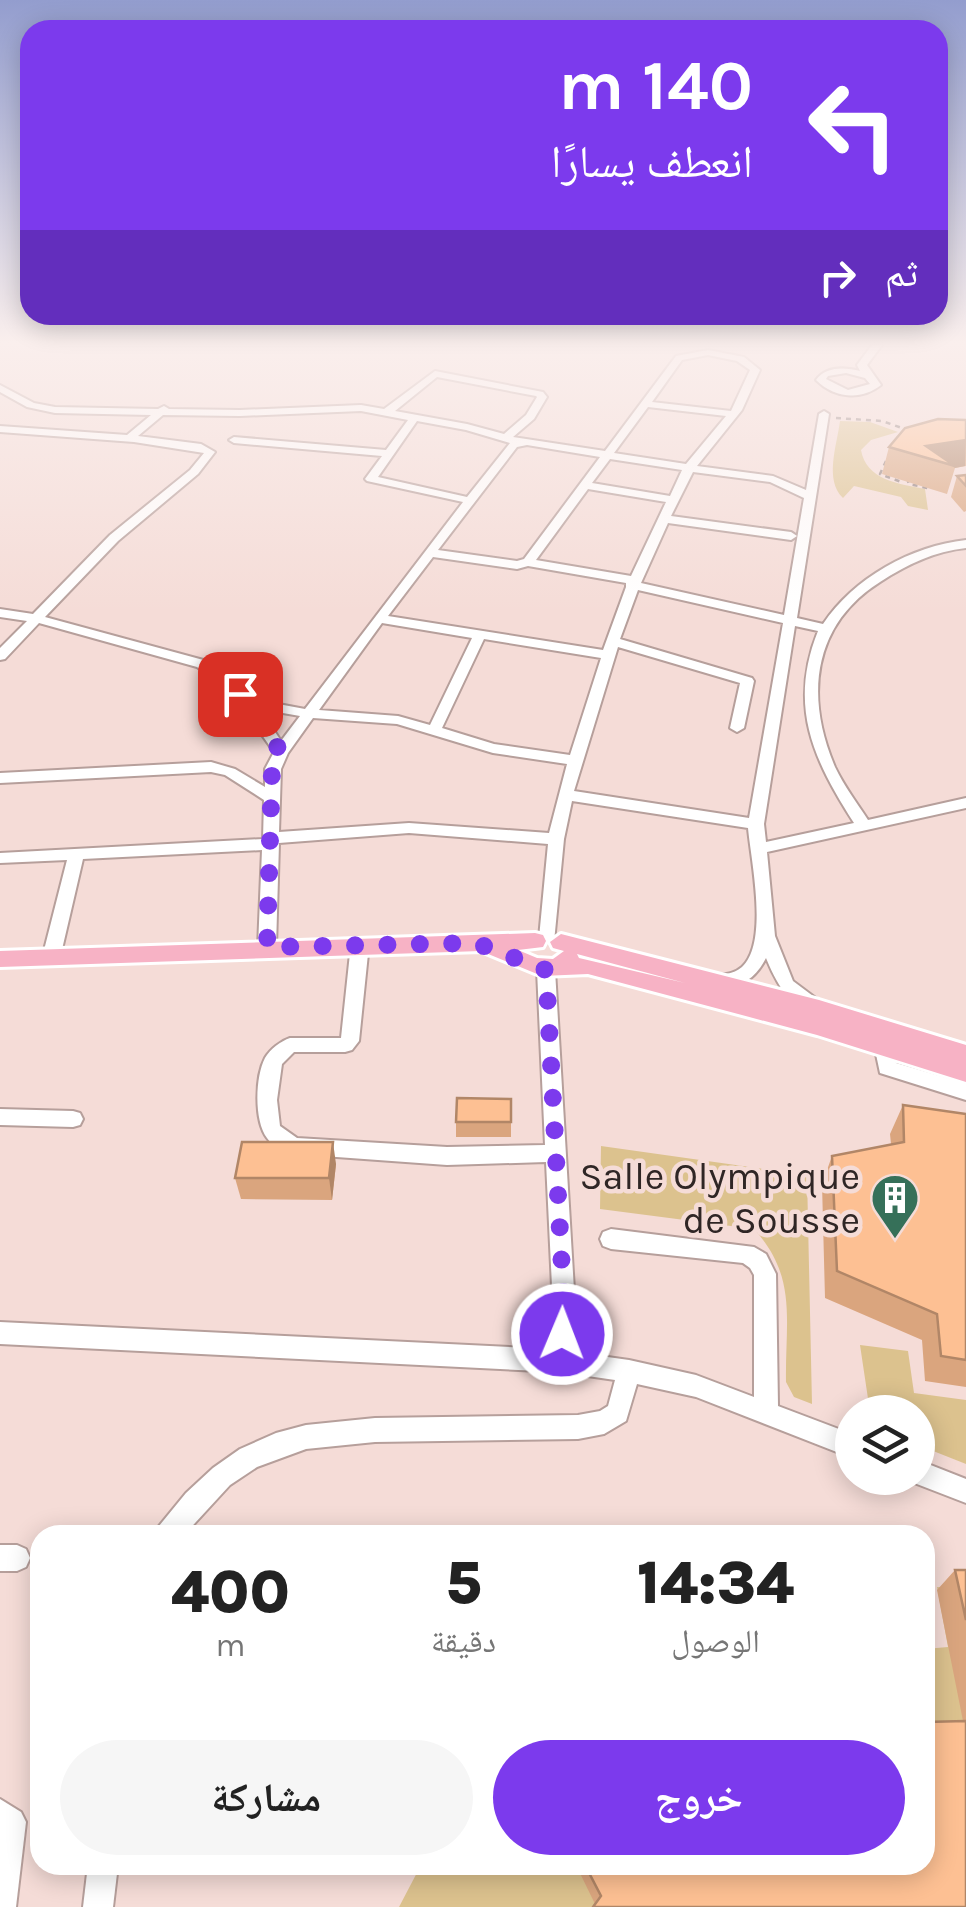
<!DOCTYPE html>
<html lang="ar">
<head>
<meta charset="utf-8">
<style>
	:root { --surface:#fff; --page:#f6f6f6; --text:#222; --muted:#767676; --accent:#7c3aed }
	body { margin:0; font-family:Karla,"Noto Naskh Arabic",sans-serif; background:var(--page); color:var(--text); direction:rtl; height:100vh; display:flex; flex-direction:column; font-size:38px; white-space:nowrap }
	* { box-sizing:border-box; margin:0 }
	p { font-size:32px; color:var(--muted) }
	.icon { flex:none; width:55px; height:55px; fill:none; stroke:currentColor; stroke-width:2; stroke-linecap:round; stroke-linejoin:round }
	.map { position:relative; flex:1; overflow:hidden; direction:ltr }
	.drawer { position:absolute; left:30px; top:1525px; width:905px; height:350px; display:flex; flex-direction:column; background:var(--surface); border-radius:30px; box-shadow:0 5px 25px #0003; direction:rtl }
	.drawer>* { flex:none }
	.guide { position:absolute; left:20px; top:20px; width:928px; height:305px; border-radius:30px; box-shadow:0 5px 25px #0003; direction:rtl; background:#7c3aed; color:#fff; overflow:hidden }
	.tools { position:absolute; left:835px; top:1395px; display:grid; gap:20px }
	.tools a { display:grid; place-items:center; width:100px; height:100px; border-radius:50%; background:var(--surface); box-shadow:0 5px 25px #0003; font-size:50px }
	.pin { position:absolute; display:grid; place-items:center; width:85px; height:85px; color:#fff; margin:-42px; border-radius:20px; box-shadow:0 5px 15px #0006 }
	.me { position:absolute; width:110px; margin:-55px; rotate:1deg; stroke-linejoin:round; filter:drop-shadow(0 0 8px #0008) }
	.turn { display:flex; align-items:center; gap:35px; height:210px; padding:0 30px; font-size:45px }
	.turn .icon { width:130px; height:130px; stroke-width:2.5 }
	.turn b { display:block; font-size:70px; line-height:85px }
	.then { display:flex; align-items:center; height:95px; padding:0 30px; background:#0003; gap:20px; font-size:38px }
	.eta { display:flex; justify-content:space-evenly; align-items:center; height:170px; text-align:center }
	.eta b { font-size:60px; font-weight:800; line-height:70px }
	.cta { display:flex; gap:20px; margin-top:auto; padding:20px 30px }
	.cta a { flex:1; height:115px; border-radius:60px; background:var(--accent); color:#fff; font-size:40px; font-weight:800; line-height:115px; text-align:center }
	.cta a+a { background:var(--page); color:var(--text) }
	.map>svg:first-child { display:block }
	.green { fill:#dcc28e }
	.lines { fill:none; stroke-linecap:round; stroke-linejoin:round }
	.minor-casing { stroke:#b69f9b; stroke-width:4 }
	.major-casing { stroke:#fff; stroke-width:6 }
	.path { stroke:#8c7b78; stroke-width:2.5; stroke-dasharray:5 5; stroke-linecap:butt }
	.minor { fill:#fff; fill-rule:evenodd }
	.major { fill:#f7b2c5; fill-rule:evenodd }
	.wall { fill:#daa57e }
	.shaded-wall { fill:#b18667 }
	.building { fill:#fdc093; stroke:#b18667; stroke-width:2.5 }
	.route { stroke:#7c3aed; stroke-width:18; stroke-dasharray:0 32.4 }
	.labels { text-anchor:middle; stroke-width:9; stroke-linejoin:round; paint-order:stroke }
	.poi-label { font-size:38px; fill:#2f2625; stroke:#f5dcd7; text-anchor:end }
</style>
</head>
<body>
<div class="map">
<svg width="966" height="1907" viewBox="0 0 966 1907">
	<rect width="100%" height="100%" fill="#f5dcd7"/>
	<!-- green -->
	<g class="green">
		<path d="M840,421l30,1 28,10 -27,8 -10,10c5,30 38,34 64,39l3,21 -20,-4 -7,-9 -47,-11 -11,12c-19,-18 -6,-53 -3,-77z"/>
		<path d="M601,1146l206,29 5,229 -18,-7 -8,-15c-1,-61 12,-105 -32,-153l-154,-20z"/>
		<polygon points="860,1345 908,1351 914,1393 966,1400 966,1464 918,1445 918,1412 870,1412"/>
		<polygon points="937,1587 966,1589 966,1907 399,1907 421,1865 925,1865 925,1649 948,1647"/>
	</g>
	<g class="lines">
		<!-- minor casing -->
		<g class="minor-casing">
			<g id="minor">
				<path d="M872,345h10l-15,20 14,20c-20,16 -47,13 -65,-5 10,-14 29,-13 44,-9l-3,-6zM846,373l19,5 5,6 -22,6 -22,-11 2,-3z"/>
				<path d="M708,350l36,7 16,13 -18,40 -45,56 76,10 33,14 13,-76 5,-3 5,3 -32,204 26,6c31,-46 88,-78 143,-84v8c-31,3 -60,17 -86,34 -68,43 -75,115 -45,185 9,19 22,36 33,53l98,-22v10l-199,44 8,84 18,45 28,21 3,5 -3,5c-28,5 -46,-32 -55,-54 -11,22 -29,33 -54,28l-3,-5 3,-5c10,-2 21,-1 30,-9 27,-25 9,-106 6,-139l-176,-27 -8,38 -10,103h-12l-3,-4 9,-94 -139,-11 -130,10 -3,104 -9,6 -9,-6 4,-97 -179,9 -23,99 -9,6 -6,-1 -3,-5 25,-98 -67,3v-10l263,-14 1,-39 -39,-25 -14,-3 -211,11v-10l211,-11 24,7 30,18v-18l9,-17 -41,-58 -36,-27 -158,-44 -34,36 -5,1v-12l27,-27 -27,-4v-8l33,5 77,-79 80,-65 14,-17 -70,-11 -134,-10v-6l127,9 24,-20 -96,-2 -28,-6 -27,-15v-7l34,18 21,4 103,2 6,-3 5,3 71,1 121,-5 23,4 51,-38 108,21 4,5 -13,22 -21,18 92,14 71,-95zM708,355l29,6 13,9 -19,41 -79,-9 30,-42zM437,377l99,19 1,1 -11,18 -22,19 -37,-10 -72,-13zM648,407l78,9 -40,48 -72,-11zM361,411l47,9 -22,30 -152,-13 -5,3 5,3 148,13 -17,23 2,2 96,21 -158,207 -53,-10 -20,-21 -25,-17 -162,-44 73,-76 80,-67 17,-22 -14,-8 -63,-8 25,-21 77,1zM417,421l49,9 44,13 -43,54 -89,-20zM527,445l73,12 -76,102 -7,2 -79,-11 79,-103zM610,459l72,11 -12,26 -78,-13zM693,472l77,10 34,16 -20,117 -143,-32 27,-60 123,17 6,-4 -6,-4 -120,-16zM588,489l78,13 -35,74 -95,-16zM433,557l84,12 11,-3 98,17v4l-23,63 -215,-34zM638,590l145,33 -34,195 -175,-27 44,-144 122,36 -10,45 7,4 7,-4 10,-47 -2,-3 -132,-39zM382,623l90,15 -42,87 -32,-9 -79,-6zM795,626l23,5c-30,75 -5,128 36,192l-88,19 -2,-18zM484,639l117,19 -31,97 -76,-11 -52,-16zM260,709l40,7 -19,25zM313,718l84,6 96,29 74,11 -18,69 -140,-10 -130,9 2,-63 7,-16z"/>
				<path d="M360,938l9,6 -10,97 -7,9 -7,2h-51l-12,12 -5,36 3,26 17,12 150,9 98,-2 -8,-175 3,-5h12l3,5 20,337 -3,45 57,8 67,15 58,22v-122l-4,-7 -7,-5 -132,-14 -8,-3 -3,-7 3,-7 8,-3 143,18 12,7 10,20 2,132 74,28v24l-156,-61 -59,-13 -11,37 -22,13 -26,5 -203,3 -69,7 -49,18 -27,18 -46,50h-29l4,-9 27,-33 27,-25 27,-19 36,-16 30,-8 69,-7 203,-3 22,-4 8,-5 7,-26 -55,-8 -560,-28v-22l549,27 4,-42 -7,-145 -99,3 -152,-11c-10,-3 -22,-7 -28,-16 -13,-17 -12,-61 -2,-80 5,-9 16,-17 25,-20h51l10,-94z"/>
				<polygon points="883,1038 890,1040 896,1063 966,1084 966,1100 880,1073 874,1045 876,1040"/>
				<polygon points="0,1109 73,1111 80,1113 83,1119 80,1125 73,1127 0,1125"/>
				<polygon points="918,1460 966,1479 966,1503 909,1481 908,1478 918,1478"/>
				<polygon points="0,1545 17,1545 26,1549 30,1558 26,1567 17,1571 0,1571"/>
				<polygon points="0,1799 21,1812 26,1822 16,1907 0,1907"/>
				<polygon points="88,1865 118,1865 113,1907 83,1907"/>
			</g>
		</g>
		<!-- major casing -->
		<g class="major-casing">
			<path id="major" d="M535,933l8,2 3,6 -3,6 -25,3 19,8 16,1 11,-8 -11,-3 -3,-6 11,-8 258,66 147,45v37l-149,-47 -229,-61 -46,2 -61,-25 -481,16v-16zM577,954l108,29 -106,-25z"/>
		</g>
		<!-- path -->
		<g class="path">
			<polyline points="836,418 882,421 905,429"/>
			<polyline points="886,461 880,474 904,483"/>
			<polyline points="907,478 909,484 932,489"/>
		</g>
		<!-- minor -->
		<use href="#minor" class="minor"/>
		<!-- major -->
		<use href="#major" class="major"/>
	</g>
	<!-- wall -->
	<g class="wall">
		<polygon points="966,420 966,466 955,468 947,494 882,474 889,447"/>
		<polygon points="966,475 966,511 964,512 951,497 957,476"/>
		<polygon points="511,1099 511,1137 456,1137 456,1122"/>
		<polygon points="903,1105 966,1114 966,1387 925,1381 922,1340 825,1298 822,1184 832,1156 891,1144 890,1134"/>
		<polygon points="336,1164 332,1200 241,1199 235,1178"/>
		<polygon points="955,1570 966,1570 966,1907 595,1904 576,1865 925,1865 963,1721 937,1590"/>
	</g>
	<!-- shaded-wall -->
	<g class="shaded-wall">
		<polygon points="966,440 965,466 955,468 926,446"/>
		<polygon points="333,1142 336,1164 332,1200 329,1178"/>
	</g>
	<!-- building -->
	<g class="building">
		<polygon points="938,419 966,420 966,440 926,446 955,466 889,447 905,428"/>
		<polygon points="966,475 966,486 957,476"/>
		<polygon points="457,1098 511,1099 511,1122 456,1122"/>
		<polygon points="903,1105 966,1114 966,1360 941,1356 937,1314 837,1271 832,1156 904,1142"/>
		<polygon points="242,1142 333,1142 329,1178 235,1178"/>
		<polygon points="955,1570 966,1570 966,1620"/>
		<polygon points="966,1721 966,1907 593,1907 601,1896 585,1865 925,1865 925,1722"/>
	</g>
	<!-- sky -->
	<linearGradient id="sky" x2="0" y2="1"><stop stop-color="#939dce"/><stop offset="0.56" stop-color="#faefed"/><stop offset="1" stop-color="#faefed" stop-opacity="0"/></linearGradient>
	<rect width="966" height="612" fill="url(#sky)"/>
	<g class="lines">
		<!-- route -->
		<polyline class="route" points="240,694 281,752 272,769 267,947 476,943 546,970 564,1307 562,1334"/>
	</g>
	<!-- icons -->
	<defs>
		<g id="building-pin" transform="scale(2.5)"><path d="M0 17L-7.5 6A9.5 9.5 0 1 1 7.5 6Z" fill="#367059" stroke="#f5dcd7"/><path d="M-4-6H4V6H1V3H-1V6H-4ZM-2.5-4.3h1.7v1.8h-1.7ZM.8-4.3h1.7v1.8H.8ZM-2.5-1h1.7V.8h-1.7ZM.8-1h1.7V.8H.8Z" fill="#fff"/></g>
	</defs>
	<g fill-rule="evenodd">
		<use href="#building-pin" x="895" y="1198"/>
	</g>
	<g class="labels">
		<!-- poi labels -->
		<g class="poi-label">
			<text x="860" y="1189">Salle Olympique<tspan x="860" dy="44">de Sousse</tspan></text>
		</g>
	</g>
</svg>
<div class="tools">
<a><svg class="icon" aria-label="layers" viewBox="0 0 24 24"><path d="M12 4l9 5-9 5-9-5zM3 14l9 5 9-5"/></svg></a>
</div>
<div class="pin" style="left:240px;top:694px;background:#d93025"><svg class="icon" aria-label="arrive" viewBox="0 0 24 24"><path d="M6 21V4h12l-3 4 3 4H6"/></svg></div>
<svg class="me" style="left:562px;top:1334px" viewBox="-20 -20 40 40"><circle r="17" fill="#7c3aed" stroke="#fff" stroke-width="3"/><path d="M0-11L8 9 0 5-8 9z" fill="#fff"/></svg>
<div class="guide">
<div class="turn"><svg class="icon" aria-label="left" viewBox="0 0 24 24"><path d="M17 20v-9H6M10 6l-5 5 5 5"/></svg><div><b>140 m</b>انعطف يسارًا</div></div>
<div class="then">ثم<svg class="icon" aria-label="right" viewBox="0 0 24 24"><path d="M7 20v-9h11M14 6l5 5-5 5"/></svg></div>
</div>
<section class="drawer">
<div class="eta">
<div><b>14:34</b><p>الوصول</p></div>
<div><b>5</b><p>دقيقة</p></div>
<div><b>400</b><p>m</p></div>
</div>
<div class="cta"><a>خروج</a><a>مشاركة</a></div>
</section>
</div>
</body>
</html>
